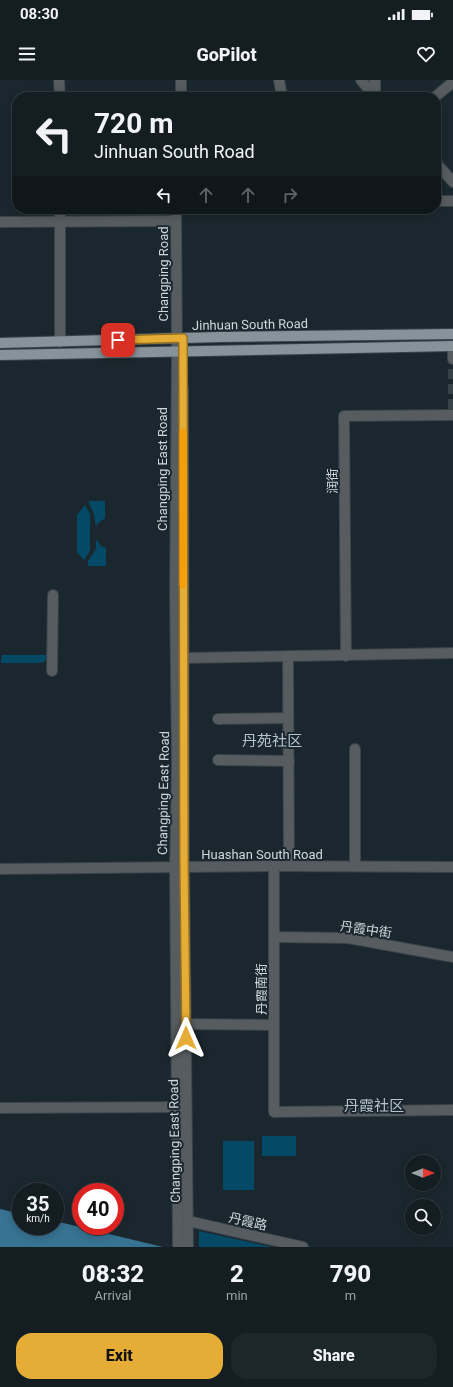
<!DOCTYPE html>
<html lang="en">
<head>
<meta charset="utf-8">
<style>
	:root { --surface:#141d22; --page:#1d262a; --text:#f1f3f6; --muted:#9da2a5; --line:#333b40; --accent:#e5ad35 }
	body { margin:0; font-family:Roboto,"Noto Sans SC",sans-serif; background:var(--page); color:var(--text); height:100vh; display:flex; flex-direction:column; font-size:15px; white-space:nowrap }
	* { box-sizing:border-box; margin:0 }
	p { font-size:13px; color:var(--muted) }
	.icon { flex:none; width:22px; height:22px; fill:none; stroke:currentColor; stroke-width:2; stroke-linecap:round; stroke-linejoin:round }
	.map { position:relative; height:1167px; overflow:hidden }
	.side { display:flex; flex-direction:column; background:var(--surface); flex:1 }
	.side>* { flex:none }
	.top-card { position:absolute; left:12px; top:12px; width:429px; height:122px; border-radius:16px; box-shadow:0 2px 10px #0003,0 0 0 1px var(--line); background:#141d22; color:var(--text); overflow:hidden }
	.needle { width:26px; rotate:90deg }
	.controls { position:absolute; left:405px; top:1075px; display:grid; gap:8px }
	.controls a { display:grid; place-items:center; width:36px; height:36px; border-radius:50%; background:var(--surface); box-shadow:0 2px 10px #0003,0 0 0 1px var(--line); font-size:20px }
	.speed { position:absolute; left:12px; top:1103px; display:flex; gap:8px; font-size:20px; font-weight:700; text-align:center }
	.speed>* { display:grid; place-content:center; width:52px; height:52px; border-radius:50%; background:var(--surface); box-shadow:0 2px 10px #0003,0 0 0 1px var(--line); line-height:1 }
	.speed small { font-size:10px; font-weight:400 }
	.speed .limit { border:6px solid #d22; background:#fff; color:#111 }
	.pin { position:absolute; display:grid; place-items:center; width:34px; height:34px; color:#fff; margin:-17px; border-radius:8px; box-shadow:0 2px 6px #0006 }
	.me { position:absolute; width:44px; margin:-22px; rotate:0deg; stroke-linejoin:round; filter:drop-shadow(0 0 3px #0008) }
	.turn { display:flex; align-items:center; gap:14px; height:84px; padding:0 16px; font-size:18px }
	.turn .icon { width:52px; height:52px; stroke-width:2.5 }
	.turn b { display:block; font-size:28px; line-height:34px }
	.lanes { display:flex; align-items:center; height:38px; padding:0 16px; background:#0003; justify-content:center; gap:20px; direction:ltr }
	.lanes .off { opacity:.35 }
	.eta { display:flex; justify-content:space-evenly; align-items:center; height:68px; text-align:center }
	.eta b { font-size:24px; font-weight:800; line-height:28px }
	.primary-button { display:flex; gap:8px; margin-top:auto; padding:8px 16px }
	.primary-button a { flex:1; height:46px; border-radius:16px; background:var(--accent); color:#111; font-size:16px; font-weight:800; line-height:46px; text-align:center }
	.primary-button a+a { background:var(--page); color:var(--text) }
	.status { display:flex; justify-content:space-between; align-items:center; height:28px; padding:0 20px; background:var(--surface); direction:ltr }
	.status svg { height:11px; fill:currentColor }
	header { display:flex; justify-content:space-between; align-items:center; height:52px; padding:0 16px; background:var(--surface); font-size:18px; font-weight:800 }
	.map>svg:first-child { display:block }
	.green { fill:#044a67 }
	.water { fill:#377393 }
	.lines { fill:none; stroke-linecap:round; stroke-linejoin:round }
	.minor-tunnel { stroke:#364148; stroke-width:10; stroke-dasharray:10 5; stroke-linecap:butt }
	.minor-casing { stroke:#38434a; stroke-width:12 }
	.major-casing { stroke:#38434a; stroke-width:12 }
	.minor { stroke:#565c5f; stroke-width:10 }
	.major { stroke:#86939a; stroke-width:10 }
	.route-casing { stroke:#957022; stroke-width:10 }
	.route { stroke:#e5ad35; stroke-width:7 }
	.slow { stroke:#f59e0b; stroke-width:7 }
	.labels { text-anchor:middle; stroke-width:4; stroke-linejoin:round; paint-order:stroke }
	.street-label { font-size:13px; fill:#cfd7db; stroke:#1b272e }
	.quarter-label { font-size:15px; fill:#b4c3cc; stroke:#1b272e }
</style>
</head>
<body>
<div class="status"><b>08:30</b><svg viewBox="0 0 49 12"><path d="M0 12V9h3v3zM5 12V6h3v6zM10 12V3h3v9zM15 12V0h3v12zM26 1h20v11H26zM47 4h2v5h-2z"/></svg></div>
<header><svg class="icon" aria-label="menu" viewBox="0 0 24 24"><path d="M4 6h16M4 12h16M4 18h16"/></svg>GoPilot<svg class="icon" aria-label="heart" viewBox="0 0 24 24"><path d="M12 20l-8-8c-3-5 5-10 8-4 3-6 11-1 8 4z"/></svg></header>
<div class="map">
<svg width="453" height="1167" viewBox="0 0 453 1167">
	<rect width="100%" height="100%" fill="#1b272e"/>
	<!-- green -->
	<g class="green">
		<polygon points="88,421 105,421 105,438 97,444 96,448 94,434"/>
		<polygon points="85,425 90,434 90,471 84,480 77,472 77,435"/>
		<polygon points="96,459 101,466 106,468 106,486 88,486 88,481 96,469"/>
		<polygon points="2,575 49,575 44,582 40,583 1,583"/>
		<rect x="262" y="1056" width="34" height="20"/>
		<rect x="223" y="1061" width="31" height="49"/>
		<polygon points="199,1151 272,1167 199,1167"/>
	</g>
	<!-- water -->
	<polygon class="water" points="0,1129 21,1134 21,1146 55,1146 55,1141 163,1167 0,1167"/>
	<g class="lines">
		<!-- minor-tunnel -->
		<polyline class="minor-tunnel" points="453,329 453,279"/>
		<!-- minor casing -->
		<g class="minor-casing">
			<g id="minor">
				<polyline points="59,0 60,17"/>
				<polyline points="181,0 181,17"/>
				<polyline points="279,0 281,11 284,17"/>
				<polyline points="361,0 375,17"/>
				<polyline points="375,0 375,17"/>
				<polyline points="435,17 453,2"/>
				<polyline points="436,83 453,102"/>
				<polyline points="436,121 453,121"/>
				<polyline points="60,129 60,262"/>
				<polyline points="176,129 177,271 175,513 177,685 175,788 178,1167"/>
				<polyline points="0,142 176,141"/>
				<polyline points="453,266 453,279"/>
				<polyline points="183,309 184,780 188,1167"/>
				<polyline points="288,576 289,780"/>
				<polyline points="346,576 344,336 453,335"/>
				<polyline points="184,578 453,573"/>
				<polyline points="52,591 53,515"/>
				<polyline points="218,639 288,638"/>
				<polyline points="218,680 289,681"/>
				<polyline points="355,780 355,669"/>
				<polyline points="274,786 274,1032 453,1030"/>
				<polyline points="0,789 274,786 453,787"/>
				<polyline points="274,857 348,858 453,877"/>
				<polyline points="186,944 274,945"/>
				<polyline points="0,1028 182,1027"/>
				<polyline points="188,1141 303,1167"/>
			</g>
		</g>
		<!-- major casing -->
		<g class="major-casing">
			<g id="major">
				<polyline points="0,263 219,257 453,254"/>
				<polyline points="0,275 453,266"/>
			</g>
		</g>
		<!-- minor -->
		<use href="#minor" class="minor"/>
		<!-- major -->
		<use href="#major" class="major"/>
	</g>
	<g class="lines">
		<!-- route casing -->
		<g class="route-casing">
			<polyline id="route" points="118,260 183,258 184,780 186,958"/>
		</g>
		<!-- route -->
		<use href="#route" class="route"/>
		<!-- slow -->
		<polyline class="slow" points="183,352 183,505"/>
	</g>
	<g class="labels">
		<!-- street labels -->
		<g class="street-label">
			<text transform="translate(163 194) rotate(-90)" y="5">Changping Road</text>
			<text transform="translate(250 244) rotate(-1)" y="5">Jinhuan South Road</text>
			<text transform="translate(162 389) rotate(-90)" y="5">Changping East Road</text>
			<text transform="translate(332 401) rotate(-90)" y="5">润街</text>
			<text transform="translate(163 713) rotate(-89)" y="5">Changping East Road</text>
			<text x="262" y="779">Huashan South Road</text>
			<text transform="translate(366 849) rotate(8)" y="5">丹霞中街</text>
			<text transform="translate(261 909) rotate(-90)" y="5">丹霞南街</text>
			<text transform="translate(174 1061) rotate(-91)" y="5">Changping East Road</text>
			<text transform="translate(248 1141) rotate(13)" y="5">丹霞路</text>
		</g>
		<!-- quarter labels -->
		<g class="quarter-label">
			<text x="272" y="666">丹苑社区</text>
			<text x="374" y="1031">丹霞社区</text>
		</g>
	</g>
</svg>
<div class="controls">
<a><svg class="needle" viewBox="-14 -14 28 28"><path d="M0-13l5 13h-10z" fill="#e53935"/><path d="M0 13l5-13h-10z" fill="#9da2a5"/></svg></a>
<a><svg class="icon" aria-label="search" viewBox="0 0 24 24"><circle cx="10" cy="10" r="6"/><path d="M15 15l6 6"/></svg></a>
</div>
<div class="speed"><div>35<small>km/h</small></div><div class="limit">40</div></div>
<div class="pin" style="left:118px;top:260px;background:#d93025"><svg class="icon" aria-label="arrive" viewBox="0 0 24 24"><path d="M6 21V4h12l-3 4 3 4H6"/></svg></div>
<svg class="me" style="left:186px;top:958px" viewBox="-20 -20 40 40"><path d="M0-17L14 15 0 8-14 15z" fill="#e5ad35" stroke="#fff" stroke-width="4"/></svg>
<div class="top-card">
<div class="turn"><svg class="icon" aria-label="left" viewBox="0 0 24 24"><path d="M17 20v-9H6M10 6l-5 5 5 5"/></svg><div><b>720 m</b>Jinhuan South Road</div></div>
<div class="lanes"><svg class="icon" aria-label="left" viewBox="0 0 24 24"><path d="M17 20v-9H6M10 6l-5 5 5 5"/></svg><svg class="icon off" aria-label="ahead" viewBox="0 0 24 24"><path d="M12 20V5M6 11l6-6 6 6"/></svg><svg class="icon off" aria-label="ahead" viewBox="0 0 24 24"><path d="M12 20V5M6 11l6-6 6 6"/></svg><svg class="icon off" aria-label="right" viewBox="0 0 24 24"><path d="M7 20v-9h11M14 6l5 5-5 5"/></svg></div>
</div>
</div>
<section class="side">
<div class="eta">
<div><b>08:32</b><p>Arrival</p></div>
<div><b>2</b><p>min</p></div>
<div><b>790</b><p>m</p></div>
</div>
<div class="primary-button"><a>Exit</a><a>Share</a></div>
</section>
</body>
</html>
